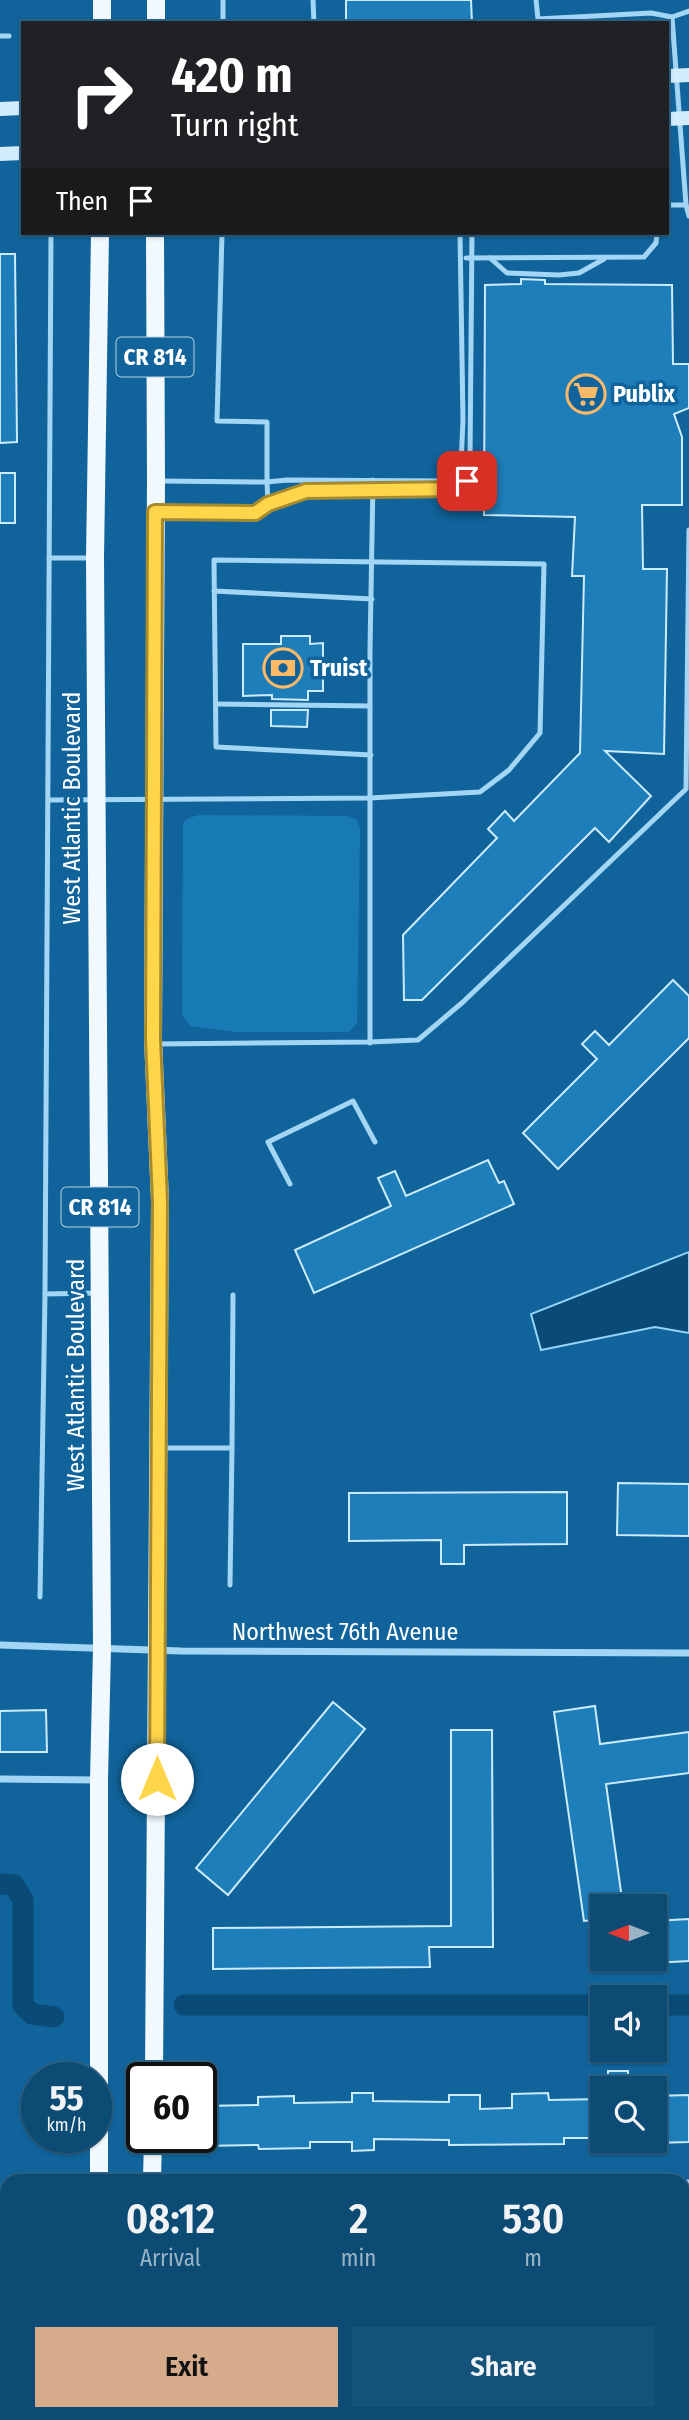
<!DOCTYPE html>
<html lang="en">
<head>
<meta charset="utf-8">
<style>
	:root { --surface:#0c4b74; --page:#155279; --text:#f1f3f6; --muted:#9ab3c5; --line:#2c6386; --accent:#d6ab8b }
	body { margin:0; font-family:"Fira Sans Condensed",sans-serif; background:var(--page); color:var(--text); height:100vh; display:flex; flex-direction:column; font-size:26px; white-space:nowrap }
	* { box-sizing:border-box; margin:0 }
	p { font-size:23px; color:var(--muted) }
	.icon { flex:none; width:38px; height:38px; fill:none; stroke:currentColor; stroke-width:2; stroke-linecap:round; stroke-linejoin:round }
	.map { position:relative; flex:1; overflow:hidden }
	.sheet { position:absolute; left:0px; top:2174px; width:690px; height:247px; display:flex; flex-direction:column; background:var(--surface); border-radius:21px 21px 0 0; box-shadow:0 2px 5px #0004,0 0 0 2px var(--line) }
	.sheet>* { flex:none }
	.hud { position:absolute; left:21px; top:21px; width:648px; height:214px; border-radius:0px; box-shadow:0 2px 5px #0004,0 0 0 2px var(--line); background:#202124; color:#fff; overflow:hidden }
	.needle { width:46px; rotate:270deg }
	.buttons { position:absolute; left:590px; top:1894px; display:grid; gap:14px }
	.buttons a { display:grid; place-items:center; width:77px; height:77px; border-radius:0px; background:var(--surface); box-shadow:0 2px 5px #0004,0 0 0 2px var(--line); font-size:35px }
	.speed { position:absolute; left:21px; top:2062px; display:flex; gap:14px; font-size:35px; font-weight:700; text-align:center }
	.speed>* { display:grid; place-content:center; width:91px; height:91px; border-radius:50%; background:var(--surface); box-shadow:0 2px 5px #0004,0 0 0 2px var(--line); line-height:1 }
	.speed small { font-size:18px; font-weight:400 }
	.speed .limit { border:4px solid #111; border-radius:10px; background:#fff; color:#111 }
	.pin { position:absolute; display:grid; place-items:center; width:60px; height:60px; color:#fff; margin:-30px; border-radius:14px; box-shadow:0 4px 10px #0006 }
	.me { position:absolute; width:77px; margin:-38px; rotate:0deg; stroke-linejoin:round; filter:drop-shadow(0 0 5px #0008) }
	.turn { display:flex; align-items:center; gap:24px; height:147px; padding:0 35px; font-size:32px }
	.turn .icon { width:91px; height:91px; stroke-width:2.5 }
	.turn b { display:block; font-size:49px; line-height:60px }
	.then { display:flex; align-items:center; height:66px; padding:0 35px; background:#0003; gap:14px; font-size:26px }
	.eta { display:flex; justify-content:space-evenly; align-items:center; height:119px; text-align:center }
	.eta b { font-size:42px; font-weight:600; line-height:49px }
	.cta { display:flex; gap:14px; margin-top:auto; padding:14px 35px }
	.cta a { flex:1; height:80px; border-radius:0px; background:var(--accent); color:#111; font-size:28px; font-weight:600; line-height:80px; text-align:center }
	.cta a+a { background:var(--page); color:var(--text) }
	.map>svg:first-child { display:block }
	.green { fill:#187ab5 }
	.water { fill:#094b76; stroke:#95d4f8; stroke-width:2 }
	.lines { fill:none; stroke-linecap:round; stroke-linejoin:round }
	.canal { stroke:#094b76; stroke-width:21 }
	.building { fill:#1e7eba; stroke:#ccebfe; stroke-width:2 }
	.lane { stroke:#a3d6f5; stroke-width:5 }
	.street { stroke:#a3d6f5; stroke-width:7 }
	.secondary { stroke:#d3edfd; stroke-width:14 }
	.primary { stroke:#f1f9ff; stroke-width:18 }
	.route-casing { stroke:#a68a30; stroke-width:18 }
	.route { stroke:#ffd54a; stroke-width:12 }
	.labels { text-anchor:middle; stroke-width:7; stroke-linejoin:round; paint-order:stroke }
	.shield { fill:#10649b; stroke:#b7d0e1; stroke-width:2 }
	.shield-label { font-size:23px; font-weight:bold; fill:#fff }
	.poi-label { font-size:24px; font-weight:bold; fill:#fff; stroke:#10649b; text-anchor:start }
	.street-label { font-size:24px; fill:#fff; stroke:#10649b }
</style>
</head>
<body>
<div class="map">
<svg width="689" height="2420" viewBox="0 0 689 2420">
	<rect width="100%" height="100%" fill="#10649b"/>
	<!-- green -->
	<polygon class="green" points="199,815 348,816 357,820 360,829 357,1023 349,1032 238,1032 190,1026 182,1014 183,823 189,818"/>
	<!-- water -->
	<polygon class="water" points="689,1252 689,1333 655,1327 541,1350 531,1314"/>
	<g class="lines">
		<!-- canal -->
		<g class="canal">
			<polyline points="0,1884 14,1885 23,1900 23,2005 32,2014 54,2017"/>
			<polyline points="184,2005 602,2005"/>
			<polyline points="654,2005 689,2005"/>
		</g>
	</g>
	<!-- building -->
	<g class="building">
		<polygon points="346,0 471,0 472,23 346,23"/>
		<polygon points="0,254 15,254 17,442 0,443"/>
		<polygon points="521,279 545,280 545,284 672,285 673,364 689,364 689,408 674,414 682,437 682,505 642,505 643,569 667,569 664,754 605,751 651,796 609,842 595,828 422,1000 404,1000 403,935 497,838 488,829 505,811 514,821 580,753 584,576 572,576 575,517 484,515 485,285 521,284"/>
		<rect x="0" y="473" width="15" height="50"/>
		<polygon points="281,636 310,636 310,644 323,643 323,691 308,691 308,700 272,699 272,695 243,696 243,644 281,644"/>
		<polygon points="271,710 308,710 307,727 271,726"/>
		<polygon points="673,980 689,996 689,1038 558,1169 523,1133 597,1059 582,1044 595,1031 609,1045"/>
		<polygon points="488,1160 499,1183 504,1181 514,1204 314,1293 295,1250 391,1206 378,1178 395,1171 406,1196"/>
		<polygon points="618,1483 689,1484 689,1536 617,1535"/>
		<polygon points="567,1492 567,1544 464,1545 464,1564 441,1564 441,1540 349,1541 349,1493"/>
		<polygon points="333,1702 365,1729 228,1895 196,1868"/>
		<polygon points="595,1706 600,1744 689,1732 689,1773 606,1784 623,1906 602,1906 602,1919 584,1921 554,1712"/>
		<polygon points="46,1710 47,1752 0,1752 0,1711"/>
		<polygon points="451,1730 492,1730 493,1947 429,1947 430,1967 213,1969 213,1928 451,1926"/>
		<polygon points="689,1919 689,1961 654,1963 654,1921"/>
		<rect x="608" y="2071" width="20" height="17"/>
		<polygon points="352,2093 373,2093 373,2101 449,2102 449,2095 480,2095 480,2109 512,2108 512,2094 548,2093 549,2100 602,2099 602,2138 564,2138 564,2144 449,2145 449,2140 374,2139 374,2150 352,2151 352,2142 310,2142 310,2148 259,2149 258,2145 201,2146 201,2106 258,2105 258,2097 294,2096 294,2103 352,2102"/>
		<polygon points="689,2095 689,2142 654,2143 654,2096"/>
	</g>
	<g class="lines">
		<!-- lane -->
		<g class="lane">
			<polyline points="313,0 314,23"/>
			<polyline points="536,0 538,19 651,13 672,17 686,205 667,205"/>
			<polyline points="672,17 689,11"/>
			<polyline points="223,23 223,0"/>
			<polyline points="0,36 9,36"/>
			<polyline points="686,205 689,216"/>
			<polyline points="222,233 217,421 267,422 267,482 287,480 446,481 455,479 458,476 461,465 463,420 460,233"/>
			<polyline points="466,258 644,257 656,243 657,233"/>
			<polyline points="490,258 507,273 559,275 579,273 604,259"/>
			<polyline points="268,504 306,491 457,489 467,481 470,458 472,233"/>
			<polyline points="158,512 255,513 268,504 267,482 159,481"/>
			<polyline points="49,558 92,558"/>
			<polyline points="214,591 372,599"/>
			<polyline points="216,704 370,706"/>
			<polyline points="48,800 370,798 480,792 509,770 540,733 544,564 214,560 216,747 371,755"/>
			<polyline points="370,1043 370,649 373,480"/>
			<polyline points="157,1044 370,1042 418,1040 463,1002 686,789 689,530"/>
			<polyline points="290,1184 268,1142 353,1101 375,1142"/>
			<polyline points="45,1294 97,1293"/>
			<polyline points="161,1448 232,1448 230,1585"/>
			<polyline points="232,1448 233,1295"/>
			<polyline points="40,1597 45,1294 51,233"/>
		</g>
		<!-- street -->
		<g class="street">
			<polyline points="0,1645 181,1651 689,1653"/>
			<polyline points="0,1779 98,1780"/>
			<polyline points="682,2184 689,2183"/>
			<polyline points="0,2264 7,2264"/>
			<polyline points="682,2413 689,2413"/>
			<polyline points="294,2416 641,2413"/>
		</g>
		<!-- secondary -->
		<g class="secondary">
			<polyline points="667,76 689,75"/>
			<polyline points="0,109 23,108"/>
			<polyline points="667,119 689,118"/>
			<polyline points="0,154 23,153"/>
		</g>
		<!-- primary -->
		<g class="primary">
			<polyline points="102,23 102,0"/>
			<polyline points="156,23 156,0"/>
			<polyline points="154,2077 160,1201 153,1039 156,480 155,233"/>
			<polyline points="99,2180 99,1780 102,1648 95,558 100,233"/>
			<polyline points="152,2180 153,2137"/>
			<polyline points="153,2413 153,2420"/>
			<polyline points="96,2420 96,2413"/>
		</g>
	</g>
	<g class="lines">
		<!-- route casing -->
		<g class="route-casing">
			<polyline id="route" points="157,1779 160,1201 153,1039 155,512 255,513 268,504 306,491 457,489 467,481"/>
		</g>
		<!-- route -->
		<use href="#route" class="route"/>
	</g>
	<!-- icons -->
	<defs>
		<g id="supermarket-ring" transform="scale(2.0125)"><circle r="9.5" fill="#10649b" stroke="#ffb967" stroke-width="1.5"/><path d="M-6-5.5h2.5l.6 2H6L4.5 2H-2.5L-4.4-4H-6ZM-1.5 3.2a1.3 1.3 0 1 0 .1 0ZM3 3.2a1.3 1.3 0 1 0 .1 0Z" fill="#ffb967"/></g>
		<g id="bank-ring" transform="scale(2.0125)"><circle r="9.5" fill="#10649b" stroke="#ffb967" stroke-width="1.5"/><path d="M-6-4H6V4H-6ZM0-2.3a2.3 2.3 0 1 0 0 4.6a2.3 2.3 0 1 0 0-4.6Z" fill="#ffb967"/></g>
	</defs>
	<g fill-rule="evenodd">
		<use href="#supermarket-ring" x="586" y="394"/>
		<use href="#bank-ring" x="283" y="668"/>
	</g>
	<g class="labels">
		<!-- shield labels -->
		<g class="shield">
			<rect x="116.5" y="337.5" width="77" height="39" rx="5"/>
			<rect x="61.5" y="1187.5" width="77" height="39" rx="5"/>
		</g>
		<g class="shield-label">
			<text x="155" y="365">CR 814</text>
			<text x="100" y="1215">CR 814</text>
		</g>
		<!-- poi labels -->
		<g class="poi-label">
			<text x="613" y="402">Publix</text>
			<text x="310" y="676">Truist</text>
		</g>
		<!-- street labels -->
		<g class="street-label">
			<text transform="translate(72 808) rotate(-90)" y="8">West Atlantic Boulevard</text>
			<text transform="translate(76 1375) rotate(-90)" y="8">West Atlantic Boulevard</text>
			<text x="345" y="1640">Northwest 76th Avenue</text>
		</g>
	</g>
</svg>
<div class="buttons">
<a><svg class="needle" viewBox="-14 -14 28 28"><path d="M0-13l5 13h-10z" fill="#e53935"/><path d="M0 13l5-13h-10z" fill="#9ab3c5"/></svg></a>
<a><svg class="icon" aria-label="sound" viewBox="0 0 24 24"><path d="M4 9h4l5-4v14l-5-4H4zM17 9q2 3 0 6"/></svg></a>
<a><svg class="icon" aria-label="search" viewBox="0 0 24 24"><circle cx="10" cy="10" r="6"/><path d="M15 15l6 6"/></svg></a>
</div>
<div class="speed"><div>55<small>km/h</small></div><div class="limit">60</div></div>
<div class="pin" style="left:467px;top:481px;background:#d93025"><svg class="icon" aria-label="arrive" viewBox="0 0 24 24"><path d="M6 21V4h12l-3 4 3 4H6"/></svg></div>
<svg class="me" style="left:157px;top:1779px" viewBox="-20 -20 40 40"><circle r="19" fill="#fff"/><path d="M0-13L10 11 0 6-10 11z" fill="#ffd54a"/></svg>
<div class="hud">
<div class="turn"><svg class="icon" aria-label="right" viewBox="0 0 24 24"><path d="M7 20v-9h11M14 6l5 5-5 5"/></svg><div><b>420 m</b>Turn right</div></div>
<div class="then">Then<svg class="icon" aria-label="arrive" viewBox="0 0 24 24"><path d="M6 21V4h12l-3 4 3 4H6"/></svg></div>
</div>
<section class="sheet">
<div class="eta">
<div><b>08:12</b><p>Arrival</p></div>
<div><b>2</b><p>min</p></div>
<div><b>530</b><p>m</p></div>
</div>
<div class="cta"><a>Exit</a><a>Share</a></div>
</section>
</div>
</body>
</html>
